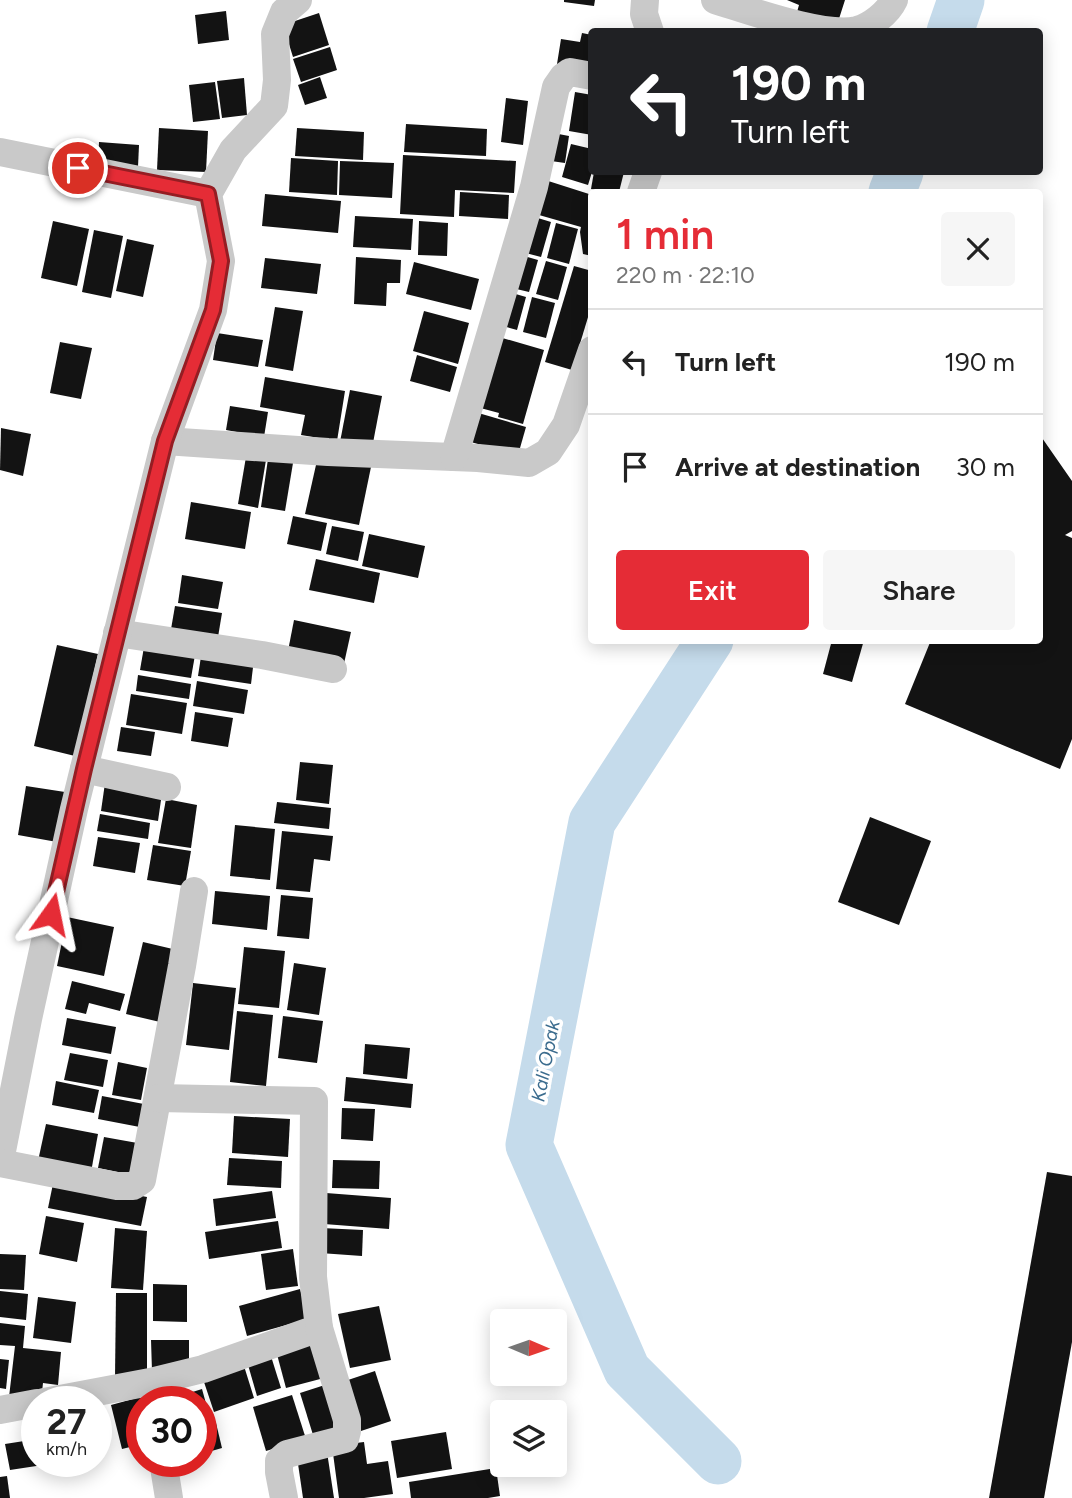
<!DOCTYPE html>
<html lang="en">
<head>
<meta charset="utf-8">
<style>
	:root { --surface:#fff; --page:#f6f6f6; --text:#222; --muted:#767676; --line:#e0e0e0; --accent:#e52c36 }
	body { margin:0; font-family:Figtree,sans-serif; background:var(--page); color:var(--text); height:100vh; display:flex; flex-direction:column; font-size:26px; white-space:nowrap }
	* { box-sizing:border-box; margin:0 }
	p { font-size:23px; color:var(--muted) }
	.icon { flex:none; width:38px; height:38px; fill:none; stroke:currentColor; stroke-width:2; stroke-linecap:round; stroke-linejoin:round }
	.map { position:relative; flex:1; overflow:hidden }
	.side { position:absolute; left:588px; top:189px; width:455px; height:455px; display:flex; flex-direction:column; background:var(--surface); border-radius:7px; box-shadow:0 4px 18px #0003 }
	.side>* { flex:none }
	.banner { position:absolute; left:588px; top:28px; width:455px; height:147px; border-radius:7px; box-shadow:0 4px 18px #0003; background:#202124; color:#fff; overflow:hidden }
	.needle { width:46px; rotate:92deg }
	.tools { position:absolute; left:490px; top:1309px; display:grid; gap:14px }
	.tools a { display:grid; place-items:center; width:77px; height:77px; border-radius:7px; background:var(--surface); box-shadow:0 4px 18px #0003; font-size:35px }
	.speed { position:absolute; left:21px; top:1386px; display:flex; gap:14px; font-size:35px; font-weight:700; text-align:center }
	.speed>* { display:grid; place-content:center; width:91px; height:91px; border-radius:50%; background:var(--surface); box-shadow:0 4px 18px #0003; line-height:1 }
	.speed small { font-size:18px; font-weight:400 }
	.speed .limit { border:10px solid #d22; background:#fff; color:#111 }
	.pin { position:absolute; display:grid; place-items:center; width:60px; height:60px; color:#fff; margin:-30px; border:4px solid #fff; border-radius:50%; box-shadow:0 2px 7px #0007 }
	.me { position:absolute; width:77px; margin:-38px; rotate:12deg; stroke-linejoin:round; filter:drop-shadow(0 0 5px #0008) }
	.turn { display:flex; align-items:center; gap:24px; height:147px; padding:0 28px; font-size:32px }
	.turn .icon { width:91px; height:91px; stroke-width:2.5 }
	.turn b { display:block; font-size:49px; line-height:60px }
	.round { display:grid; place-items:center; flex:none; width:74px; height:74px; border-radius:7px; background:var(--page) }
	.headline { display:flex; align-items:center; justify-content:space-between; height:119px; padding:0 28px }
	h1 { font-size:42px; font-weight:600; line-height:52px; color:var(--accent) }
	.primary-button { display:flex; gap:14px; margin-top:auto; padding:14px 28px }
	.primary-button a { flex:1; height:80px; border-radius:7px; background:var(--accent); color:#fff; font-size:28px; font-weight:600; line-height:80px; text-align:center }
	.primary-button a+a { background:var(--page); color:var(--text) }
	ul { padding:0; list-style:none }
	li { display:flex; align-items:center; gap:21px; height:105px; padding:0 28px; border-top:2px solid var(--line) }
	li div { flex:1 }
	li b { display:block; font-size:26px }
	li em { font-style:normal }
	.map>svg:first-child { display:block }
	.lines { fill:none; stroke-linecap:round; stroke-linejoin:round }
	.river { stroke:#c5dbeb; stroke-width:47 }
	.building { fill:#131313 }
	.minor { stroke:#c9c9c9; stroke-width:28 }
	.route-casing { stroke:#951d23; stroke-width:18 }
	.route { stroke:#e52c36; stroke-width:12 }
	.labels { text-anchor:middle; stroke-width:7; stroke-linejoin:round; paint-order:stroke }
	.water-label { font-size:19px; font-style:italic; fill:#3b6c8e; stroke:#fff }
</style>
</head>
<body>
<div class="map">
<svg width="1072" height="1498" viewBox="0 0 1072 1498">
	<rect width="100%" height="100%" fill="#fff"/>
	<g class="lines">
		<!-- river -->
		<g class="river">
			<polyline points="950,32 961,0"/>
			<polyline points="892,192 900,172"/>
			<polyline points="710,640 592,822 529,1145 627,1370 718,1461"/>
		</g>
	</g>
	<!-- building -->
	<g class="building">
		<polygon points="564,0 595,0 594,6 564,2"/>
		<polygon points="787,0 845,0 837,25 797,12 799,5"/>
		<polygon points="226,11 229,40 198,44 195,15"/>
		<polygon points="319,13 329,45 293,57 283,25"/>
		<polygon points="582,33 592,35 592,69 557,64 561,39 580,42"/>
		<polygon points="330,47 337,70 301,82 293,59"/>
		<polygon points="320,77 327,98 305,105 298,85"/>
		<polygon points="244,78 247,115 222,118 217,81"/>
		<polygon points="215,82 220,119 193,122 189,85"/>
		<polygon points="575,92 592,95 592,135 569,131"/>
		<polygon points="506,98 528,101 523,145 501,142"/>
		<polygon points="406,124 487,129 486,156 404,152"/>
		<polygon points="159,128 208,131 206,172 157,170"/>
		<polygon points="297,128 364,132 363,160 295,156"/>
		<polygon points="548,132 569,136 565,163 544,160"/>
		<polygon points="99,142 139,145 138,167 98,165"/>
		<polygon points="571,144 592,149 592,172 588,185 562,177"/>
		<polygon points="403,155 516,161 514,193 455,190 454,217 400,214"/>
		<polygon points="291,158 338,161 337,195 289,192"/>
		<polygon points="340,161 394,163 392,198 339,195"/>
		<polygon points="594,172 624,172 619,192 609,192 591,189"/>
		<polygon points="542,179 589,194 588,198 592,199 592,256 583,254 580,232 581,227 532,213"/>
		<polygon points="460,192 509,195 508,219 459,216"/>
		<polygon points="265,194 341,201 338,233 262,226"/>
		<polygon points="528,215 551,222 541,257 518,251"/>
		<polygon points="355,216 413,219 411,250 353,247"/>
		<polygon points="53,221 89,229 77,286 41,278"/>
		<polygon points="419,221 448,223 447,256 418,255"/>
		<polygon points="556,223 578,229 569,264 547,258"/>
		<polygon points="94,230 123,236 111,298 82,292"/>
		<polygon points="127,239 154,245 143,297 116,291"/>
		<polygon points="517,254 538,260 529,292 508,287"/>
		<polygon points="356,257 401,260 400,283 387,283 386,306 354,304"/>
		<polygon points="265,258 321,264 317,294 261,288"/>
		<polygon points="546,261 567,267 558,300 536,294"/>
		<polygon points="414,262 479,279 471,310 406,294"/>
		<polygon points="574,266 592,271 592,304 572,370 545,362"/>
		<polygon points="505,291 526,297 517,330 496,324"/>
		<polygon points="532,297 555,303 546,338 523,332"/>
		<polygon points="275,307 303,311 293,371 265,366"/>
		<polygon points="424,311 469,323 458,364 413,351"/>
		<polygon points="217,333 263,340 258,367 213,360"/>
		<polygon points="492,335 544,350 523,424 498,417 499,413 473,406"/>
		<polygon points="60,342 92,348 81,399 50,393"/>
		<polygon points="417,355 457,367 450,392 410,381"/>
		<polygon points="265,377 345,391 337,441 301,435 305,415 260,407"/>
		<polygon points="350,390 382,396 372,448 340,442"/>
		<polygon points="230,406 268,412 264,437 226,430"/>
		<polygon points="475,412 526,427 518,455 467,441"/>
		<polygon points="1,428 31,434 23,476 0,470"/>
		<polygon points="1040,435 1072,481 1072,531 1065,535 1072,538 1072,739 1060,769 905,704 931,640 1040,640"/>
		<polygon points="247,451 267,454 258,508 238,504"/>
		<polygon points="318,456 371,467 359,525 305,514"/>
		<polygon points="268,459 293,463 285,511 261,507"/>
		<polygon points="191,502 251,512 245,549 185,539"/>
		<polygon points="293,516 327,523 321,551 287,544"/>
		<polygon points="332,526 364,532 358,561 326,554"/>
		<polygon points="369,534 425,546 418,578 362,566"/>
		<polygon points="316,559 380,573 374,603 309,590"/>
		<polygon points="182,575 223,582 218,609 178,603"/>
		<polygon points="175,606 222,613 217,643 170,635"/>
		<polygon points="294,620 351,632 343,668 287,656"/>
		<polygon points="832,640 864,640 852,682 823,674"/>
		<polygon points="57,645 98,654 75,756 34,746"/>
		<polygon points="144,647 195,655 191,678 140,670"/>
		<polygon points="202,650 254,659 251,684 198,676"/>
		<polygon points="138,675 191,684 189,699 136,691"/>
		<polygon points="197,681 248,690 244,714 193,706"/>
		<polygon points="131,694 187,703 182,734 126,725"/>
		<polygon points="195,712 233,718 228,747 191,741"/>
		<polygon points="121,727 155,732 151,756 117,751"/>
		<polygon points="300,762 333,765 329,804 296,800"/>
		<polygon points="105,783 162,793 158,821 101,811"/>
		<polygon points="26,786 65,792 57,842 18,835"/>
		<polygon points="166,799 197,805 191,848 158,843"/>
		<polygon points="277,802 331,808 329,829 274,823"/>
		<polygon points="100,814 150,823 148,839 97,831"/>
		<polygon points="870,817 931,841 899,925 838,902"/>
		<polygon points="235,825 275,829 270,880 230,876"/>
		<polygon points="282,831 333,836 330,861 314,859 310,892 276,889"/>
		<polygon points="98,837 140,843 135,873 93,866"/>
		<polygon points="153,845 191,851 185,886 147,880"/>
		<polygon points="215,891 270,896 267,930 212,924"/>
		<polygon points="281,895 313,898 309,939 277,936"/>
		<polygon points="67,917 114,927 104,976 57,966"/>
		<polygon points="143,942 177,950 160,1022 126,1014"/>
		<polygon points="244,947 285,951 279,1008 238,1004"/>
		<polygon points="294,963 326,968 319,1015 287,1010"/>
		<polygon points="72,981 125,994 120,1011 89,1003 86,1014 65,1009"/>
		<polygon points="193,983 236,988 229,1050 186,1045"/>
		<polygon points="237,1011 273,1015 266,1086 230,1082"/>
		<polygon points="283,1016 323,1021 317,1063 278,1058"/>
		<polygon points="67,1018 116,1027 111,1054 62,1045"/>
		<polygon points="365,1044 410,1048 407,1079 363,1074"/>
		<polygon points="70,1053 108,1060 103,1087 64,1080"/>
		<polygon points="118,1062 147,1068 141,1100 112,1095"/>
		<polygon points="346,1077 413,1084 411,1108 344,1101"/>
		<polygon points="56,1081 99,1090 94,1113 52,1105"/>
		<polygon points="102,1096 149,1105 145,1128 98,1119"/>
		<polygon points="342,1108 375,1109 373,1141 341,1139"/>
		<polygon points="234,1116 290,1119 288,1157 232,1153"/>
		<polygon points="46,1124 98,1134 91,1172 38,1161"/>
		<polygon points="104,1137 143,1144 137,1176 98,1168"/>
		<polygon points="229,1158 282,1161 281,1188 227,1185"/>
		<polygon points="333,1160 380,1161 379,1189 332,1188"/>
		<polygon points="1047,1172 1072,1176 1072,1342 1044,1498 989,1498"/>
		<polygon points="54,1179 147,1197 141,1226 48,1208"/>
		<polygon points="272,1191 276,1218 216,1226 213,1199"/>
		<polygon points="326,1193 391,1198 389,1229 324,1224"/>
		<polygon points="46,1216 84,1223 77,1262 39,1254"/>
		<polygon points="278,1221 282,1248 209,1259 205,1232"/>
		<polygon points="115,1228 147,1231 143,1290 111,1288"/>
		<polygon points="321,1228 363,1230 362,1256 320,1253"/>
		<polygon points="293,1249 298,1286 266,1290 261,1254"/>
		<polygon points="0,1254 26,1255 24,1290 0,1289"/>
		<polygon points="153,1284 187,1285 187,1322 153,1321"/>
		<polygon points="300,1289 308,1319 247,1336 239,1306"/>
		<polygon points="0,1291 28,1294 26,1320 0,1317"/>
		<polygon points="116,1293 147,1293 147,1377 115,1377"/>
		<polygon points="38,1297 76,1302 71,1343 33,1338"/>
		<polygon points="379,1306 391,1360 350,1368 338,1314"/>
		<polygon points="0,1323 25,1326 23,1348 61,1352 58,1385 43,1383 41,1401 9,1397 15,1346 0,1345"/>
		<polygon points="314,1337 324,1378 286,1388 275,1347"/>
		<polygon points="151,1340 189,1340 189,1370 152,1371"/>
		<polygon points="269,1350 281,1388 257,1396 246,1358"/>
		<polygon points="0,1359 9,1360 6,1389 0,1388"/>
		<polygon points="244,1366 254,1398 214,1412 203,1379"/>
		<polygon points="375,1371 391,1421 361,1431 345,1381"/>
		<polygon points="331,1383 345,1428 314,1438 300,1393"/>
		<polygon points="202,1389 210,1418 201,1420 201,1402 161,1402"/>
		<polygon points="292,1395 306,1439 266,1451 253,1407"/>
		<polygon points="144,1396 146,1402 142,1402 142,1444 122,1449 111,1405"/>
		<polygon points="216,1423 222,1448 201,1454 201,1427"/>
		<polygon points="446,1432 452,1469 397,1478 391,1441"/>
		<polygon points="37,1439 37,1461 56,1461 56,1463 10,1470 5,1444"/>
		<polygon points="364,1442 367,1464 388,1461 393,1494 364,1498 339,1498 332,1446"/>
		<polygon points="327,1452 334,1498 303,1498 297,1457"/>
		<polygon points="496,1468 500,1496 488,1498 411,1498 409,1482"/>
		<polygon points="7,1476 10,1498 0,1498 0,1477"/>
	</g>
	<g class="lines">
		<!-- minor -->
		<g class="minor">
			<polyline points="645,0 644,14 650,32"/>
			<path d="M715,0c33,10 110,38 142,30 14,-4 31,-17 37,-30"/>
			<polyline points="0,152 208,194"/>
			<polyline points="641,192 648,172"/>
			<polyline points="165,441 328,452 478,458 529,463 548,452 566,425 592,350"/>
			<polyline points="454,457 534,187 556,87 563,77 570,72 592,76"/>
			<polyline points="117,633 262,655 333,669"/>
			<polyline points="84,769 167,787"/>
			<polyline points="0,1161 28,1019 74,809 165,441 213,310 221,261 208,194 233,150 274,106 277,80 275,34 284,12 298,0"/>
			<polyline points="0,1163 117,1186 133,1186 142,1180 182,966 194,891"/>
			<polyline points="44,1402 150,1382 203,1369 319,1328 313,1277 314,1101 158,1098"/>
			<polyline points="0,1410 37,1403"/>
			<polyline points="163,1461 169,1498"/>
			<polyline points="284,1498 279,1472 279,1461 287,1454 345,1439 347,1431 347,1420 319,1328"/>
		</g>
	</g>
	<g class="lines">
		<!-- route casing -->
		<g class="route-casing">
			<polyline id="route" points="51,914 84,769 165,441 213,310 221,261 208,194 78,168"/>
		</g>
		<!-- route -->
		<use href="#route" class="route"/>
	</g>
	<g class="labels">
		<!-- water labels -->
		<g class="water-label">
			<text transform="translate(545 1061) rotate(-79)" y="7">Kali Opak</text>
		</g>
	</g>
</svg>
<div class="tools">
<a><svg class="needle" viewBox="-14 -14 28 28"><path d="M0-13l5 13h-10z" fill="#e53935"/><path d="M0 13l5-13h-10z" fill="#767676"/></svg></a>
<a><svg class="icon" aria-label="layers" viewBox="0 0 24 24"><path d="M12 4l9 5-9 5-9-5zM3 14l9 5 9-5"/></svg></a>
</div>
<div class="speed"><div>27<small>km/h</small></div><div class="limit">30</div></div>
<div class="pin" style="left:78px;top:168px;background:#d93025"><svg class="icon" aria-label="arrive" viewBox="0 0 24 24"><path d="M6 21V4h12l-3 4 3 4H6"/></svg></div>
<svg class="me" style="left:51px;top:914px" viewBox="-20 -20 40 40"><path d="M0-17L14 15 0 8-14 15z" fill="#e52c36" stroke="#fff" stroke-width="4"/></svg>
<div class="banner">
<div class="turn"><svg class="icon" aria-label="left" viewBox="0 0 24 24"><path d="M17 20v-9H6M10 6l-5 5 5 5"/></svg><div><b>190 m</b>Turn left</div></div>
</div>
<section class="side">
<div class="headline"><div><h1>1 min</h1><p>220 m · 22:10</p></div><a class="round"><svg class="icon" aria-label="close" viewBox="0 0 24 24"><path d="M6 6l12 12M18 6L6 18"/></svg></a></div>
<ul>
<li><svg class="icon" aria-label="left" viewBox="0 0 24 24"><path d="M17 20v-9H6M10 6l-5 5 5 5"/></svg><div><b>Turn left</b></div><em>190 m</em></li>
<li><svg class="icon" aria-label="arrive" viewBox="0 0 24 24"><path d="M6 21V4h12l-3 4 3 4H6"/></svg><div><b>Arrive at destination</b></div><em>30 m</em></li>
</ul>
<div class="primary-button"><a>Exit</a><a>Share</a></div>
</section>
</div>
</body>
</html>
